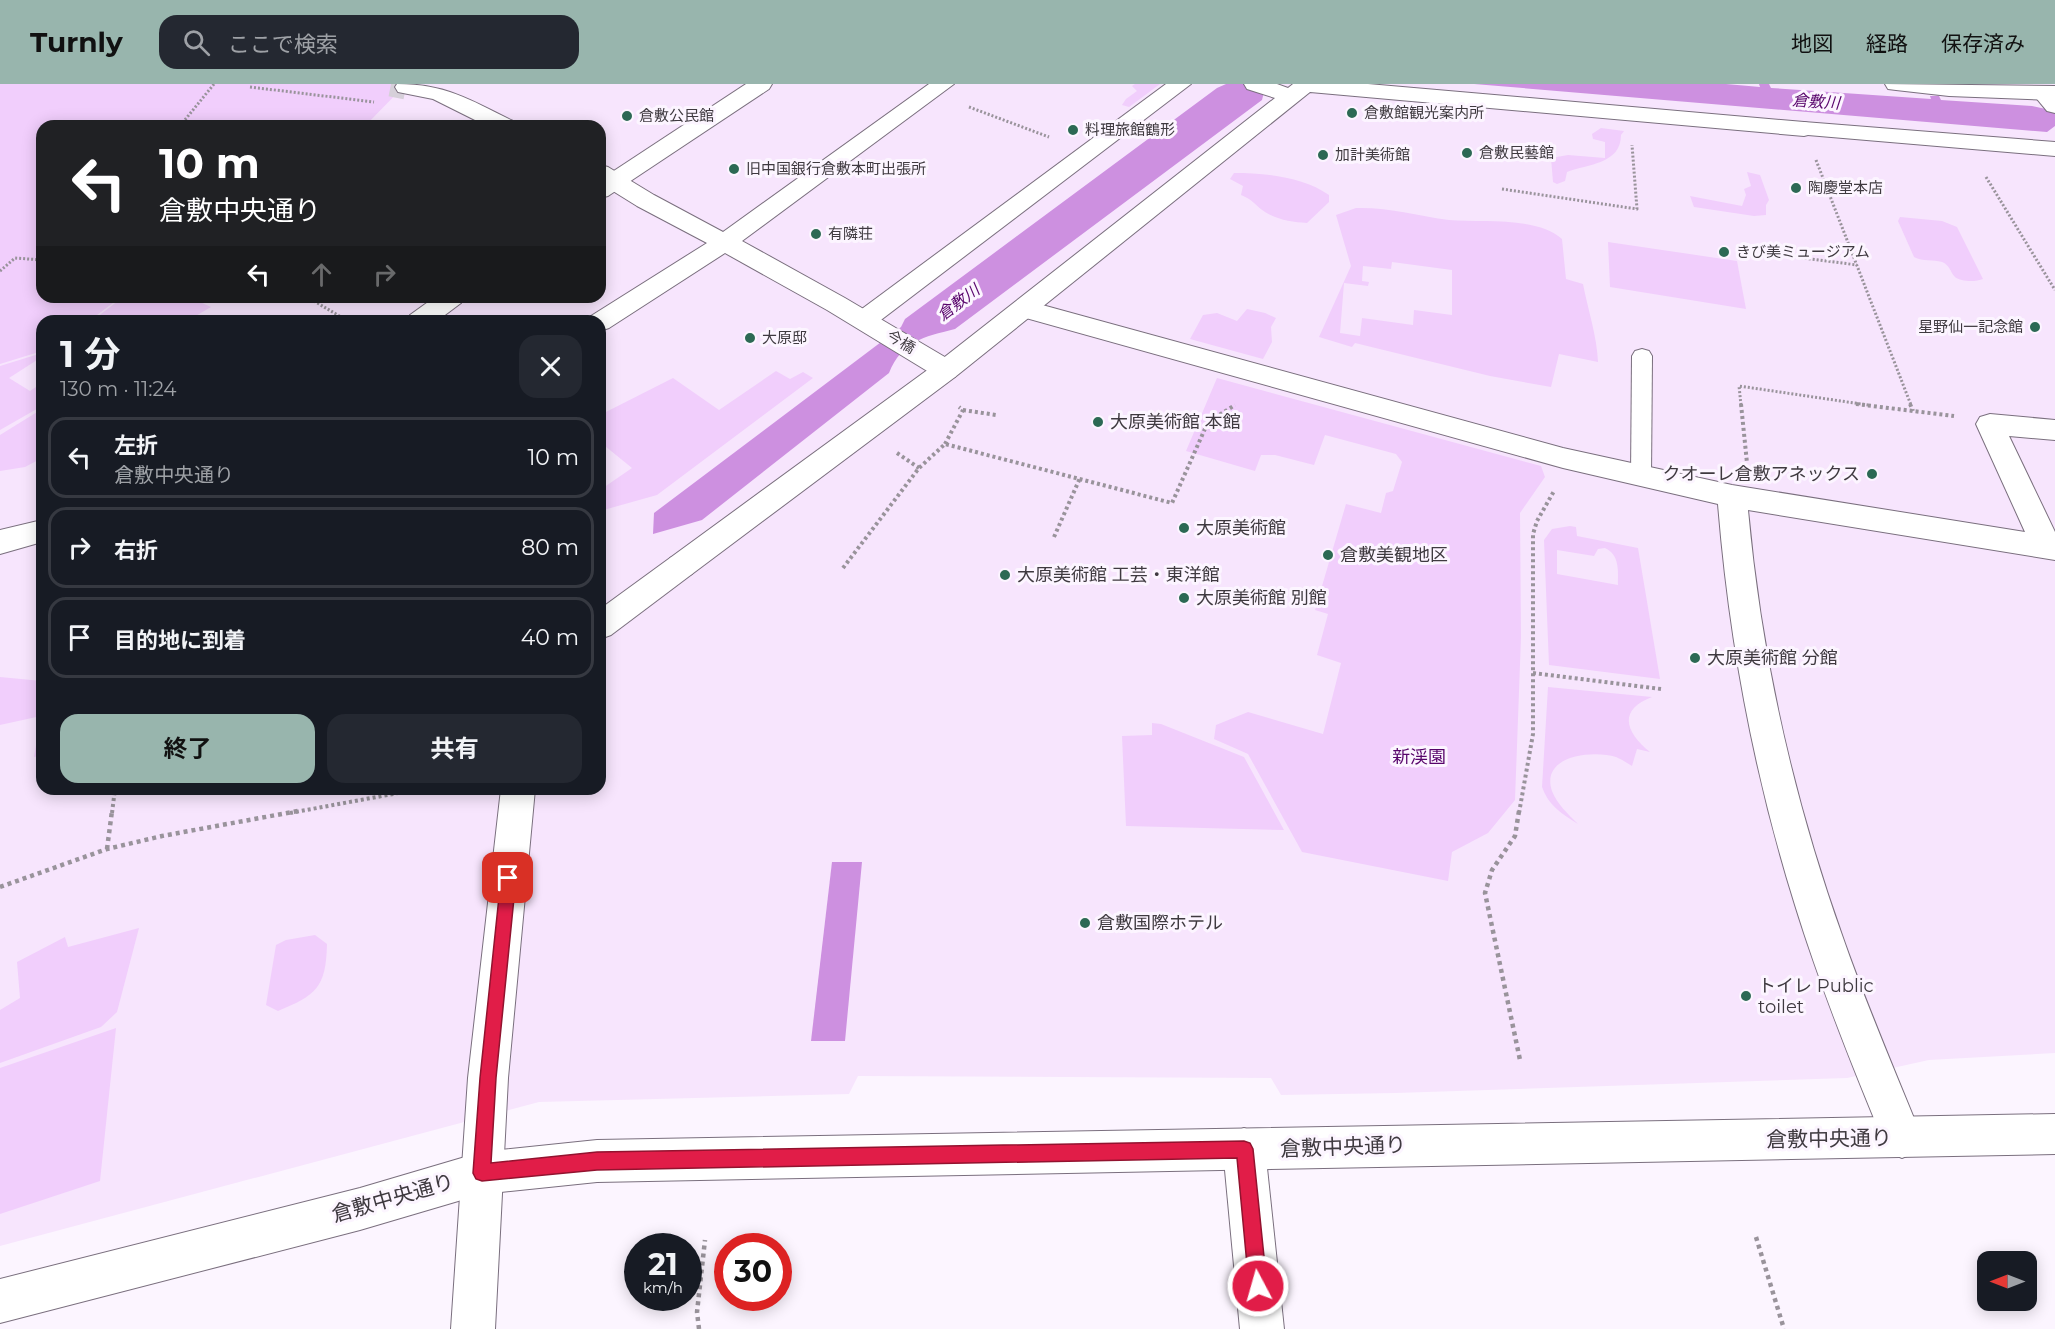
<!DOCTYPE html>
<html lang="ja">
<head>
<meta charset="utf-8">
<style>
	:root { --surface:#171b24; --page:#242831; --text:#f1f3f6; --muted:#9ea1a6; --line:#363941; --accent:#98b5ad }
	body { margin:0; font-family:Montserrat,"Noto Sans JP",sans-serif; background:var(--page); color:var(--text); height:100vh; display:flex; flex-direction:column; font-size:22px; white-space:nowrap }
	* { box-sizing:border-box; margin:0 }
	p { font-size:20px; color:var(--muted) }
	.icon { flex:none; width:33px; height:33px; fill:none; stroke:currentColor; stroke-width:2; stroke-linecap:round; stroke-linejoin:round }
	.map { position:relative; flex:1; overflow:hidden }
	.sheet { position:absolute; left:36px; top:231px; width:570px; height:480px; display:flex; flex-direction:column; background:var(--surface); border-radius:18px; box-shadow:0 3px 15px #0003 }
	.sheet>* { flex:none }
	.hud { position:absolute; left:36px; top:36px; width:570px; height:183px; border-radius:18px; box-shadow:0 3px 15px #0003; background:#202124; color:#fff; overflow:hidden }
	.needle { width:39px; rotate:270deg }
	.controls { position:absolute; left:1977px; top:1167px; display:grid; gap:12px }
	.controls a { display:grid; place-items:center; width:60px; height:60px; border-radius:12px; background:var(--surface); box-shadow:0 3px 15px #0003; font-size:30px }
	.speed { position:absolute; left:624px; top:1149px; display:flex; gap:12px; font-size:30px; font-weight:700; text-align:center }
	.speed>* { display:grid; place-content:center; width:78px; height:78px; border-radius:50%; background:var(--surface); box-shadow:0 3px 15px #0003; line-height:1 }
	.speed small { font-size:15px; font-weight:400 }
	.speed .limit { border:9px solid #d22; background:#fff; color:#111 }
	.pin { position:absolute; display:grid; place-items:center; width:51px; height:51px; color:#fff; margin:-26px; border-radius:12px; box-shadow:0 3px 9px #0006 }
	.me { position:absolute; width:66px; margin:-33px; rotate:354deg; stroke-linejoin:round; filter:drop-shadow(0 0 4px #0008) }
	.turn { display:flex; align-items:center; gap:21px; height:126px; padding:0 24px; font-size:27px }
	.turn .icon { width:78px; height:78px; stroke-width:2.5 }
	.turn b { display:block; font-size:42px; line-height:51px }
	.lanes { display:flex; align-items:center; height:57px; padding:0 24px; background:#0003; justify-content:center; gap:30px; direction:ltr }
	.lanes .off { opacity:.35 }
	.round { display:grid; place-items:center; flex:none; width:63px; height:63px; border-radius:18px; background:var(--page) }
	.overview { display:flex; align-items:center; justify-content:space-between; height:102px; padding:0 24px }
	h1 { font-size:36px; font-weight:700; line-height:45px }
	.primary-button { display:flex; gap:12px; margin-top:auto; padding:12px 24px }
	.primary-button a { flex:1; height:69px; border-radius:18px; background:var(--accent); color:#111; font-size:24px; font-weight:700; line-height:69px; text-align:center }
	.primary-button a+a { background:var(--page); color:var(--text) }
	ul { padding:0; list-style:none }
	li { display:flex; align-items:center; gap:18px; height:81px; margin:0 12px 9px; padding:0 12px; border:3px solid var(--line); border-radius:18px }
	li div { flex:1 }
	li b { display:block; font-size:22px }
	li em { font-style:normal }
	header { display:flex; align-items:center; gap:36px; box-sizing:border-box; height:84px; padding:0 30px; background:var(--accent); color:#111 }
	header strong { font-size:28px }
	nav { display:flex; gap:33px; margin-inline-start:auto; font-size:21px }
	.search { width:420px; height:54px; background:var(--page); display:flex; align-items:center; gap:15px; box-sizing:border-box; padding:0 21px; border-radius:18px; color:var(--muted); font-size:22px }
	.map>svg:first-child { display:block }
	.built { fill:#f7e5fd; fill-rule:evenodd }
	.green { fill:#f1cefc; fill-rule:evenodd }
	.water { fill:#cd90e0 }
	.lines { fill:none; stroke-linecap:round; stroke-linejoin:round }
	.minor-tunnel { stroke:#d6d0d9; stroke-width:25; stroke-dasharray:25 12; stroke-linecap:butt }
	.service-casing { stroke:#7a6f7e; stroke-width:2 }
	.pedestrian-casing { stroke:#7a6f7e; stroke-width:2 }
	.minor-casing { stroke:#7a6f7e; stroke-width:2 }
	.tertiary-casing { stroke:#7a6f7e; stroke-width:2 }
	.path-far2 { stroke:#99939b; stroke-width:3; stroke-dasharray:2 2; stroke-linecap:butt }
	.path-far1 { stroke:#99939b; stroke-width:4; stroke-dasharray:3 3; stroke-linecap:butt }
	.path { stroke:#99939b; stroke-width:4.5; stroke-dasharray:4 4; stroke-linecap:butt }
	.service { fill:#fff; fill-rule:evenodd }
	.pedestrian { fill:#fff; fill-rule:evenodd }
	.minor { fill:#fff; fill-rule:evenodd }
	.tertiary { fill:#fff; fill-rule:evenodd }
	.route { fill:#e11d48; stroke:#92132f; stroke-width:1.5 }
	.poi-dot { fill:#2c6954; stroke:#fcf5ff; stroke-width:2 }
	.labels { text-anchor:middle; stroke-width:6; stroke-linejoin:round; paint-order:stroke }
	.far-poi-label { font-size:15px; fill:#3f3a40; stroke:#fcf5ff; text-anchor:start }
	.far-street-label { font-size:15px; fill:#3f3a40; stroke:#fcf5ff }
	.far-water-label { font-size:16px; font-style:italic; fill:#58056c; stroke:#fcf5ff }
	.poi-label { font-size:18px; fill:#3f3a40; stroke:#fcf5ff; text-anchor:start }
	.park-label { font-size:18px; fill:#57036a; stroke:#fcf5ff }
	.near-street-label { font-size:21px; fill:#3f3a40; stroke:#fcf5ff }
</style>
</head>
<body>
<header>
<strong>Turnly</strong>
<div class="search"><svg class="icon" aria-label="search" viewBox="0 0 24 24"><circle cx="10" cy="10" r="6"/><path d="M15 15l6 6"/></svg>ここで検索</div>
<nav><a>地図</a><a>経路</a><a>保存済み</a></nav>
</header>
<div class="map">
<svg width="2055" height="1245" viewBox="0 0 2055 1245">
	<rect width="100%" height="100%" fill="#fcf5ff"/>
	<!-- built -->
	<path class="built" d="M0,0h2055v969l-126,7 -82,18 -451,15 -115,2 -10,-17 -413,-2 -9,18 -310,8 -539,144zM42,42h558v171h-558zM42,237h558v468h-558z"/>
	<!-- green -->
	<g class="green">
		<polygon points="0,0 406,0 365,42 343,40 340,42 42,42 42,213 121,213 89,237 42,237 42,267 0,280"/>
		<polygon points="1135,0 1160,0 1129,23 1122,21 1126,15 1137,7 1132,2"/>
		<path d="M1601,44l23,3 -3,4c0,29 -33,29 -54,37l-2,9 -8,3 -4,-2 -2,-24 17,-3 37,3v-16l-12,-3 -1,-5z"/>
		<polygon points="1747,88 1760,91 1769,116 1766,121 1766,131 1754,132 1694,123 1690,112 1742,122 1746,111 1744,105 1751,102"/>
		<path d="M1234,89c32,0 69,4 95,22v7l-22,21c-15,-1 -29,-3 -42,-11 -9,-6 -13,-13 -24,-17l2,-9 -13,-7z"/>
		<path d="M1356,124c32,-1 62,8 93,12 33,3 87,-4 113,19l4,40 17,5c5,26 14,52 15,78l-39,-8 -8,33 -61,-11 -135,-33 -3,4 -33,-10 32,-71 -15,-51zM1392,178l60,8v45l-38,-5 -1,15 -51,-7 -2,18 -20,-3 4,-50 24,3 1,-4 -7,-1 1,-15 28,3z"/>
		<path d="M1900,133l42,4 15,6 26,52c-7,3 -22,3 -28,-2 -5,-5 -5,-12 -13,-15 -9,-3 -19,0 -28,-5l-16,-36z"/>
		<polygon points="1608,158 1737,177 1746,225 1610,203"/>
		<polygon points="123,213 189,213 211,223 187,237 92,237"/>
		<polygon points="1247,225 1265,229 1276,234 1271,243 1272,258 1263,275 1190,255 1203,231 1217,229 1237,237"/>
		<polygon points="42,269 42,278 37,276 9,294 30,307 42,299 42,322 0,346 0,282"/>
		<polygon points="776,287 790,295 803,288 813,294 657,411 600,427 600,406 632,384 600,358 600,331 673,294 719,326"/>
		<polygon points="1217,294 1541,382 1545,393 1520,429 1521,553 1515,716 1488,749 1452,768 1448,797 1302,768 1248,670 1214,655 1216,641 1248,628 1323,650 1341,579 1317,571 1328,530 1315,526 1346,420 1381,429 1386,409 1393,407 1402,378 1396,370 1325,351 1314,381 1275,371 1261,371 1255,387 1186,367"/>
		<polygon points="42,325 42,374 25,383 0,387 0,351"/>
		<path d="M1570,442l6,1 1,9 61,12 22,131 -111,-14 -5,-125 8,-11zM1605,464c15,7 13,23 13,37l-61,-11v-24l37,6 4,-7z"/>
		<polygon points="0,593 42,597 42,671 34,673 41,632 0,641"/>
		<path d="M1548,603l104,10c-35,13 -26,36 -2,55l-13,-3 -5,17c-5,-3 -11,-7 -16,-9 -23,-7 -76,-2 -64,34 5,13 16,23 26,33 -16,-10 -30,-19 -36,-37z"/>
		<polygon points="1152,639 1161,640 1244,673 1284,746 1126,742 1122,652 1152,651"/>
		<polygon points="139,844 117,928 101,943 0,979 0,926 20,914 17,878 65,853 68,863"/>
		<path d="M315,851l12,9c-1,44 -11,51 -49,67l-12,-6 10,-60 10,-5z"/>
		<polygon points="116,944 100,1097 0,1130 0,984"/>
	</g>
	<!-- water -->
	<g class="water">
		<path d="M1226,0h48l-10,8 -2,8 -307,229c-32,8 -53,12 -66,44l-187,147 -49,14 1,-21 247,-186 4,-8 312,-231z"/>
		<polygon points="1474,0 1726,0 1760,3 1759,0 1769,0 1771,4 1931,15 1930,12 1939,12 1941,16 2032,22 2055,27 2055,42 2047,48"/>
		<polygon points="832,778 862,778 845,957 811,957"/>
	</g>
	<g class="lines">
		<!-- minor-tunnel -->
		<polyline class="minor-tunnel" points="391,0 406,3"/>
		<!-- service casing -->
		<g class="service-casing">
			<polygon id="service" points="1642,265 1649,267 1652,272 1651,392 1648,397 1641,400 1634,397 1631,392 1632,272 1635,267"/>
		</g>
		<!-- pedestrian casing -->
		<g class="pedestrian-casing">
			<g id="pedestrian">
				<polygon points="1166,0 1191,0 873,242 864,245 855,242 851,236 855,230"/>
				<polygon points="1244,0 1277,0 1288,4 1293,0 1368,0 1804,38 1812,40 1815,45 1812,50 1804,52 1310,8 955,293 692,490 681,494 670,490 666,482 670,474 937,279 1275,14 1247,5"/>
				<polygon points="2043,2 2051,4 2055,9 2055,29 2047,27 2032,9 2035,4"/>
			</g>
		</g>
		<!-- minor casing -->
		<g class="minor-casing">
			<g id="minor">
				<path d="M397,0c50,0 73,16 116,37l3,5h-29l-54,-27 -35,-7 -3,-5z"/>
				<polygon points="929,0 954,0 742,157 845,214 955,279 959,286 955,293 946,295 937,293 827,226 725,169 609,244 600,247 600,237 588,237 591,232 707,159 637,122 600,99 600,81 608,83 654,111 723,148"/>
				<polygon points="1885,0 2055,2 2055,16 1949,12 1896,6 1888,5"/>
				<polygon points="1804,38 2055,58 2055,72 1796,50 1793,45 1796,40"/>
				<path d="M1024,216l539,148 169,37 293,47 -49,-108 4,-7 10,-3 65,6v20l-46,-4 46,96v28l-307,-50c13,144 45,288 94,425 24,69 53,136 80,203l-6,14 -14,6 -14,-6c-34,-81 -67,-163 -93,-247 -41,-131 -66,-265 -77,-401l-155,-36 -548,-153 -4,-6 4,-6z"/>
				<polygon points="42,436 42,458 0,470 0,446"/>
				<polygon points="681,470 692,474 696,482 692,490 611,551 600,555 600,525 670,474"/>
				<polygon points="501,705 535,705 508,994 495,1245 451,1245 468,994"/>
				<polygon points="1244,1044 1259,1050 1265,1065 1284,1245 1240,1245 1223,1065 1229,1050"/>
			</g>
		</g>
		<!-- tertiary casing -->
		<g class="tertiary-casing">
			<g id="tertiary">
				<polygon points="746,0 772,0 769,5 608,112 600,114 600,96"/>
				<polygon points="435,213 465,213 461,219 437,237 406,237 410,231"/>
				<polygon points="2055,1030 2055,1070 597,1098 482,1110 360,1146 0,1239 0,1195 360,1104 482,1068 597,1056"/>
			</g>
		</g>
		<!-- path-far2 -->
		<g class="path-far2">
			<polyline points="250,3 374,18"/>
			<polyline points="969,23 1049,53"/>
			<polyline points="180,42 214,0"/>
			<polyline points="1816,76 1911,321"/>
			<polyline points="1986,93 2055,206"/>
			<polyline points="1502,105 1637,125 1632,61"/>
			<polyline points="1773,170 1857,181"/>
			<polyline points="0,187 15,174 42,176"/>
			<polyline points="307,213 348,237"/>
			<polyline points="1741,321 1739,302 1868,321"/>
		</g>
		<!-- path-far1 -->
		<g class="path-far1">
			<polyline points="1741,320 1747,379"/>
			<polyline points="1856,320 1954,332"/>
			<polyline points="1910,320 1913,327"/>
			<polyline points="963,326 996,331"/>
			<polyline points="945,360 963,326 959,323"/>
			<polyline points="897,369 919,384"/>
			<polyline points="1054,453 1080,394"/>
			<polyline points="843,484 919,384 945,360 1172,419 1208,338 1235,321"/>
			<polyline points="1533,589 1661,605"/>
			<polyline points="112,729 115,705"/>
			<polyline points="290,729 420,705"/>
			<polyline points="1519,729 1533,650 1533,450 1537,437 1554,407"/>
		</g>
		<!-- path -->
		<g class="path">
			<polyline points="1519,727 1515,752 1492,786 1485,809 1520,976"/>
			<polyline points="107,765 112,727"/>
			<polyline points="0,803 107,765 162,752 298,727"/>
			<polyline points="1756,1153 1784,1245"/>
			<polyline points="699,1245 697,1228 705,1156"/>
		</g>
		<!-- service -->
		<use href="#service" class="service"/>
		<!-- pedestrian -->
		<use href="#pedestrian" class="pedestrian"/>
		<!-- minor -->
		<use href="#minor" class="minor"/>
		<!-- tertiary -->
		<use href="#tertiary" class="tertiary"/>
	</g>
	<!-- route -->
	<polygon class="route" points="508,787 514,789 516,794 496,994 491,1079 597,1068 1244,1057 1250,1059 1253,1065 1267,1202 1264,1208 1258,1211 1252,1208 1249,1202 1237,1074 597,1086 482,1097 476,1095 473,1089 480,994 501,794 503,789"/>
	<!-- markers -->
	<g class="poi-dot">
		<circle cx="1352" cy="29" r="6"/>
		<circle cx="627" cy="32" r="6"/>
		<circle cx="1073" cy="46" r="6"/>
		<circle cx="1467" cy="69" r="6"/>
		<circle cx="1323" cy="71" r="6"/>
		<circle cx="734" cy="85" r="6"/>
		<circle cx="1796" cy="104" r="6"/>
		<circle cx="816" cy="150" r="6"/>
		<circle cx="1724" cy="168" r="6"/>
		<circle cx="2035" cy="243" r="6"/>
		<circle cx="750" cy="254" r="6"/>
		<circle cx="1098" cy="338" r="6"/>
		<circle cx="1872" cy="390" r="6"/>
		<circle cx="1184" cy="444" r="6"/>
		<circle cx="1328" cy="471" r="6"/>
		<circle cx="1005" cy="491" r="6"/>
		<circle cx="1184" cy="514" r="6"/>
		<circle cx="1695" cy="574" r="6"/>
		<circle cx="1085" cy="839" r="6"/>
		<circle cx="1746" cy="912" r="6"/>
	</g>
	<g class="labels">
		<!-- far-poi labels -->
		<g class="far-poi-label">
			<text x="1364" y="34">倉敷館観光案内所</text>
			<text x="639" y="37">倉敷公民館</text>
			<text x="1085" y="51">料理旅館鶴形</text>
			<text x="1479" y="74">倉敷民藝館</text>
			<text x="1335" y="76">加計美術館</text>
			<text x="746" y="90">旧中国銀行倉敷本町出張所</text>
			<text x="1808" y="109">陶慶堂本店</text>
			<text x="828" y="155">有隣荘</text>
			<text x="1736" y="173">きび美ミュージアム</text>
			<text x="2023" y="248" text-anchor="end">星野仙一記念館</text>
			<text x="762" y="259">大原邸</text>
		</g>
		<!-- far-street labels -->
		<g class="far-street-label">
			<text transform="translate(901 258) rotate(31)" y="5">今橋</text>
		</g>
		<!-- far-water labels -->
		<g class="far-water-label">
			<text transform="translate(1816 17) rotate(4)" y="6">倉敷川</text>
			<text transform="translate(958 218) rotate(-37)" y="6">倉敷川</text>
		</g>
		<!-- poi labels -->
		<g class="poi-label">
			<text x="1110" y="344">大原美術館 本館</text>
			<text x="1860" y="396" text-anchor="end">クオーレ倉敷アネックス</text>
			<text x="1196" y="450">大原美術館</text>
			<text x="1340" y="477">倉敷美観地区</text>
			<text x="1017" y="497">大原美術館 工芸・東洋館</text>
			<text x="1196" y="520">大原美術館 別館</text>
			<text x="1707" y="580">大原美術館 分館</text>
			<text x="1097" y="845">倉敷国際ホテル</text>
			<text x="1758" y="908">トイレ Public<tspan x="1758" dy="21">toilet</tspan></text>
		</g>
		<!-- park labels -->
		<g class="park-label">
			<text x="1419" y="679">新渓園</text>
		</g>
		<!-- near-street labels -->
		<g class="near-street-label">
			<text transform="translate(1829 1055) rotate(-1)" y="7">倉敷中央通り</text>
			<text transform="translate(1343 1063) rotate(-2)" y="7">倉敷中央通り</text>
			<text transform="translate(393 1114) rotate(-16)" y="7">倉敷中央通り</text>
		</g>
	</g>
</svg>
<div class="controls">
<a><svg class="needle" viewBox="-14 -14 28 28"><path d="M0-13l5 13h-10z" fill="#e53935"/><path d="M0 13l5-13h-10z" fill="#9ea1a6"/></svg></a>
</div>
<div class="speed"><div>21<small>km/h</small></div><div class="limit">30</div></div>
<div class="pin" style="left:508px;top:794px;background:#d93025"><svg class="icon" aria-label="arrive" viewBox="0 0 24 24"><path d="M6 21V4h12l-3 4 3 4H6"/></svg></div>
<svg class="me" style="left:1258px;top:1202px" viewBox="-20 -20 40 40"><circle r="17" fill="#e11d48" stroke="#fff" stroke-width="3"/><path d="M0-11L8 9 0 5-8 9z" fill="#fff"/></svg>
<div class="hud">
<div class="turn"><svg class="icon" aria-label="left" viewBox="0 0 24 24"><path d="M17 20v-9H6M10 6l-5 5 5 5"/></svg><div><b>10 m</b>倉敷中央通り</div></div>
<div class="lanes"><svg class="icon" aria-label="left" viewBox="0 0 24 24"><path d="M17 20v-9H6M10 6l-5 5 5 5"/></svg><svg class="icon off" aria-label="ahead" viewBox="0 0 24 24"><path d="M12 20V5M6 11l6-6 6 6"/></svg><svg class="icon off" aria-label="right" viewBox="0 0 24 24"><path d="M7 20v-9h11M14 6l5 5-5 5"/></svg></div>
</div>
<section class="sheet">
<div class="overview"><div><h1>1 分</h1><p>130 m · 11:24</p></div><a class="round"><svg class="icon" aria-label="close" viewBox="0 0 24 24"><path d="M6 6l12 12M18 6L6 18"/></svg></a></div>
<ul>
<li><svg class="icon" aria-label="left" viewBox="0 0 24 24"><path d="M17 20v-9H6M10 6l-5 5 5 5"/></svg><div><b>左折</b><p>倉敷中央通り</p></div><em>10 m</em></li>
<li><svg class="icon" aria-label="right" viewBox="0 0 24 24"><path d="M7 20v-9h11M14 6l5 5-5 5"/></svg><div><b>右折</b></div><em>80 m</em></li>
<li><svg class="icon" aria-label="arrive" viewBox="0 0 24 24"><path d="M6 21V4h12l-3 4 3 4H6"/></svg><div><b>目的地に到着</b></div><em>40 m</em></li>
</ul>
<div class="primary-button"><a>終了</a><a>共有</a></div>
</section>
</div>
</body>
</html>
